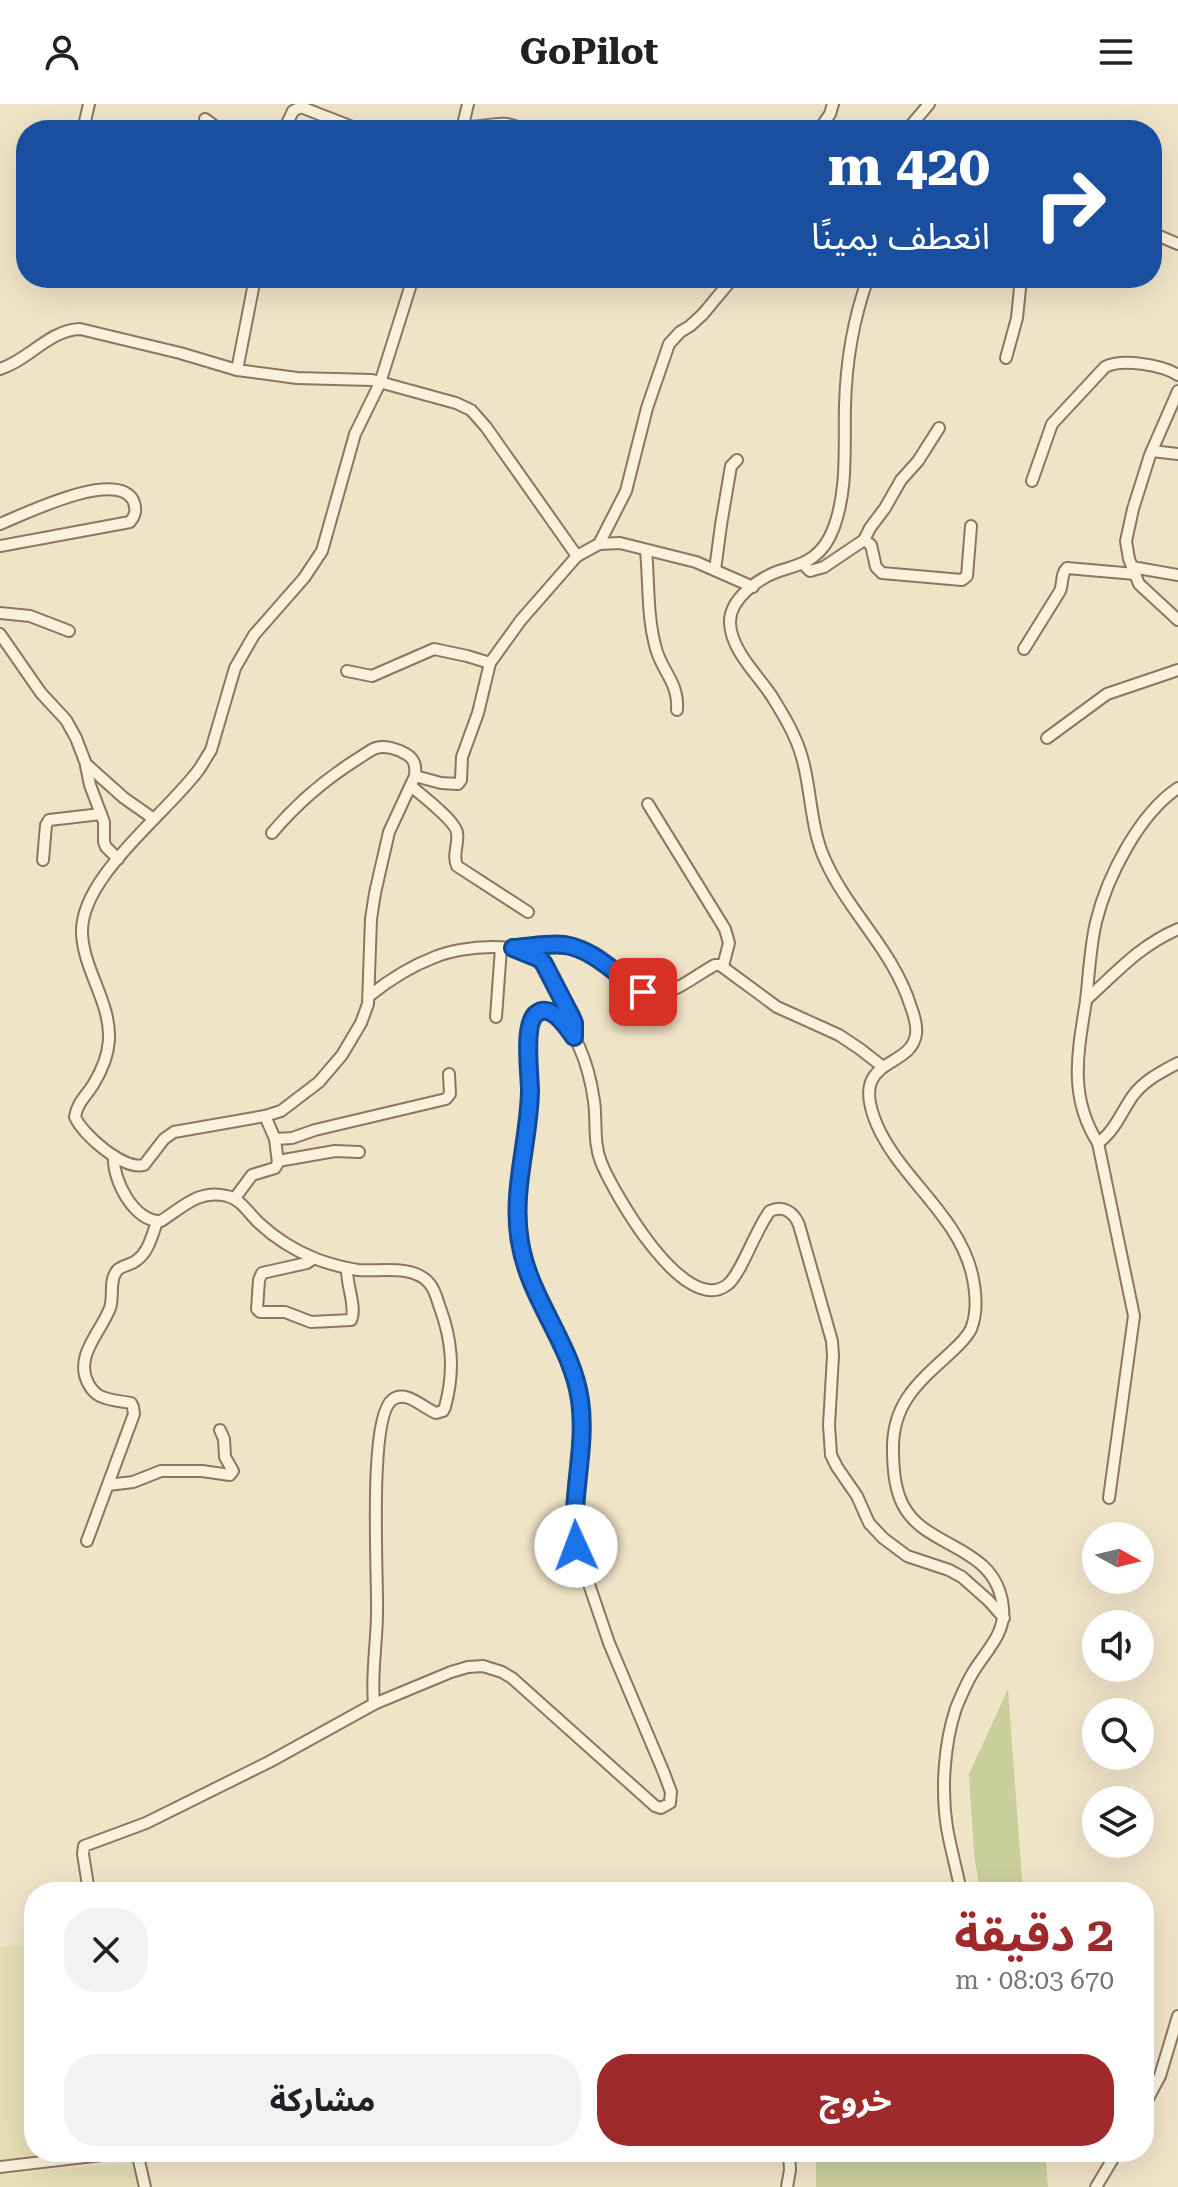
<!DOCTYPE html>
<html lang="ar">
<head>
<meta charset="utf-8">
<style>
	:root { --surface:#fff; --page:#f2f2f2; --text:#202124; --muted:#757577; --accent:#9e2a2b }
	body { margin:0; font-family:"Roboto Serif","Noto Sans Arabic",serif; background:var(--page); color:var(--text); direction:rtl; height:100vh; display:flex; flex-direction:column; font-size:30px; white-space:nowrap }
	* { box-sizing:border-box; margin:0 }
	p { font-size:26px; color:var(--muted) }
	.icon { flex:none; width:44px; height:44px; fill:none; stroke:currentColor; stroke-width:2; stroke-linecap:round; stroke-linejoin:round }
	.map { position:relative; flex:1; overflow:hidden; direction:ltr }
	.panel { position:absolute; left:24px; top:1778px; width:1130px; height:280px; display:flex; flex-direction:column; background:var(--surface); border-radius:32px; box-shadow:0 8px 32px #0002; direction:rtl }
	.panel>* { flex:none }
	.guide { position:absolute; left:16px; top:16px; width:1146px; height:168px; border-radius:32px; box-shadow:0 8px 32px #0002; direction:rtl; background:#1a4fa0; color:#fff; overflow:hidden }
	.needle { width:52px; rotate:98deg }
	.controls { position:absolute; left:1082px; top:1418px; display:grid; gap:16px }
	.controls a { display:grid; place-items:center; width:72px; height:72px; border-radius:50%; background:var(--surface); box-shadow:0 8px 32px #0002; font-size:40px }
	.pin { position:absolute; display:grid; place-items:center; width:68px; height:68px; color:#fff; margin:-34px; border-radius:16px; box-shadow:0 4px 12px #0006 }
	.me { position:absolute; width:88px; margin:-44px; rotate:358deg; stroke-linejoin:round; filter:drop-shadow(0 0 6px #0008) }
	.turn { display:flex; align-items:center; gap:28px; height:168px; padding:0 40px; font-size:36px }
	.turn .icon { width:104px; height:104px; stroke-width:2.5 }
	.turn b { display:block; font-size:56px; line-height:68px }
	.round { display:grid; place-items:center; flex:none; width:84px; height:84px; border-radius:32px; background:var(--page) }
	.overview { display:flex; align-items:center; justify-content:space-between; height:136px; padding:0 40px }
	h1 { font-size:48px; font-weight:700; line-height:60px; color:var(--accent) }
	.button { display:flex; gap:16px; margin-top:auto; padding:16px 40px }
	.button a { flex:1; height:92px; border-radius:32px; background:var(--accent); color:#fff; font-size:32px; font-weight:700; line-height:92px; text-align:center }
	.button a+a { background:var(--page); color:var(--text) }
	header { display:flex; justify-content:space-between; align-items:center; height:104px; padding:0 40px; background:var(--surface); font-size:36px; font-weight:700 }
	.map>svg:first-child { display:block }
	.farmland { fill:#e6deb5 }
	.green { fill:#c9cf9b }
	.lines { fill:none; stroke-linecap:round; stroke-linejoin:round }
	.minor-casing { stroke:#8d765c; stroke-width:14 }
	.minor { stroke:#faf1dc; stroke-width:10 }
	.route-casing { stroke:#114b97; stroke-width:20 }
	.route { stroke:#1a73e8; stroke-width:14 }
</style>
</head>
<body>
<header><svg class="icon" aria-label="menu" viewBox="0 0 24 24"><path d="M4 6h16M4 12h16M4 18h16"/></svg>GoPilot<svg class="icon" aria-label="person" viewBox="0 0 24 24"><circle cx="12" cy="8" r="4"/><path d="M4 21q1-7 8-7t8 7"/></svg></header>
<div class="map">
<svg width="1178" height="2083" viewBox="0 0 1178 2083">
	<rect width="100%" height="100%" fill="#f0e4c8"/>
	<!-- farmland -->
	<g class="farmland">
		<polygon points="34,1840 34,2048 73,2048 0,2061 0,1843"/>
		<polygon points="134,2058 138,2083 0,2083 0,2071"/>
	</g>
	<!-- green -->
	<g class="green">
		<polygon points="1008,1585 1023,1788 980,1788 974,1750 969,1670"/>
		<polygon points="816,2048 1045,2048 1048,2083 816,2083"/>
	</g>
	<g class="lines">
		<!-- minor casing -->
		<g class="minor-casing">
			<g id="minor">
				<polyline points="205,15 220,26"/>
				<path d="M463,22c22,4 38,-10 59,4"/>
				<polyline points="462,25 468,0"/>
				<polyline points="83,26 89,0"/>
				<polyline points="284,26 293,7 301,3 360,26"/>
				<polyline points="819,26 830,10 833,0"/>
				<polyline points="907,26 929,0"/>
				<polyline points="1152,129 1178,140"/>
				<path d="M868,174c-15,42 -22,84 -23,128 -1,40 3,83 -11,121 -4,11 -11,23 -21,30 -10,8 -22,10 -34,14 -20,7 -50,28 -49,52 1,27 27,51 41,72 8,13 17,27 23,41 19,39 13,87 32,126 24,52 67,88 85,145 3,8 6,19 5,27 -5,37 -69,21 -39,91 23,53 81,90 95,149 4,18 6,38 -1,55 -6,12 -16,19 -25,28 -30,27 -54,49 -53,93 0,17 2,40 10,55 23,45 94,39 100,103 3,26 -19,45 -31,66 -6,10 -11,22 -16,34 -12,36 -15,82 -9,120 4,22 10,43 14,64"/>
				<polyline points="1006,254 1017,214 1021,174"/>
				<path d="M0,265c29,-9 49,-39 80,-40l100,24 57,17 60,8 75,2 84,23 15,7 15,17 91,129 -56,64 -31,43 -12,50 -16,44 -1,23 -3,4 -17,-1 -26,-7"/>
				<polyline points="237,266 255,174"/>
				<polyline points="1178,287 1150,351 1133,405 1126,437 1129,455 1139,480 1178,516"/>
				<polyline points="1152,347 1178,350"/>
				<path d="M1032,377l20,-57 53,-57c17,-9 57,-2 73,8"/>
				<path d="M0,420c25,-10 115,-55 133,-24 4,9 3,15 -3,22l-130,24"/>
				<polyline points="864,436 870,424 885,404 901,376 918,357 939,324"/>
				<polyline points="599,440 626,387 647,304 669,240 680,228 690,222 703,210 733,174"/>
				<path d="M646,446c3,31 1,64 9,95 5,25 24,36 22,65"/>
				<polyline points="577,452 599,440 620,439 696,458 753,483"/>
				<polyline points="803,460 810,467 824,463 864,436 871,441 876,463 882,469 962,476 967,472 971,422"/>
				<polyline points="1132,463 1178,471"/>
				<polyline points="715,466 721,421 731,362 737,356"/>
				<polyline points="0,509 30,512 69,527"/>
				<polyline points="0,530 41,589 66,616 76,634 86,660 124,694 154,715"/>
				<path d="M1024,545l36,-58c3,-7 1,-18 7,-23l68,6"/>
				<polyline points="347,567 372,572 434,545 467,552 490,559"/>
				<polyline points="1047,634 1107,590 1178,566"/>
				<polyline points="86,662 90,681 104,718 104,738 106,743 118,755"/>
				<path d="M411,682c10,9 45,35 46,47 2,12 -5,21 0,33l71,46"/>
				<polyline points="648,700 725,825 729,839 723,862"/>
				<path d="M272,729c25,-30 55,-55 87,-75 5,-3 11,-8 17,-10 9,-3 22,1 30,6 9,5 10,12 9,22l-26,56 -14,61 -4,26 -3,85 -7,19 -19,32 -23,27 -38,29 -16,5 -91,16 -10,7 -20,26c-21,5 -61,-30 -69,-48 2,-14 11,-21 18,-32 8,-13 15,-29 16,-45 2,-37 -25,-69 -27,-106 -3,-57 87,-122 118,-166l11,-18 24,-82 19,-33 50,-57 18,-27 33,-117 25,-51 33,-105"/>
				<polyline points="43,756 46,721 49,716 101,710"/>
				<path d="M513,844c20,-1 43,-7 62,0 21,7 64,48 79,47 22,-2 42,-20 61,-30h5l57,42 62,28 21,14 23,18"/>
				<path d="M369,892c20,-16 42,-30 66,-39 27,-11 89,-18 109,7l27,52 3,7v12"/>
				<path d="M1086,896c31,-28 53,-54 92,-71"/>
				<polyline points="496,913 501,844"/>
				<polyline points="275,1035 292,1034 315,1026 446,995 450,990 449,970"/>
				<path d="M1098,1039c16,-11 23,-30 34,-46 11,-16 29,-25 46,-34"/>
				<path d="M114,1052c-2,24 21,67 47,65 22,-14 38,-32 66,-25 14,3 22,18 32,27 16,15 37,28 57,36 14,5 28,9 42,11 20,2 55,-6 71,13 5,5 8,15 10,22 13,34 16,66 6,102l-2,4 -7,2c-13,-5 -30,-24 -44,-13 -24,18 -14,178 -15,212 0,31 -6,61 -3,92"/>
				<polyline points="278,1057 335,1047 359,1048"/>
				<polyline points="235,1094 252,1071 275,1064 278,1059 275,1035 265,1012"/>
				<path d="M314,1154l-7,5 -45,10 -3,7 -2,29 3,3h25l26,10 40,-2c6,-12 -5,-36 -4,-52"/>
				<polyline points="108,1381 133,1378 161,1367 202,1367 230,1371 233,1367 225,1353 224,1335 220,1326"/>
				<path d="M1109,1394l25,-182 -36,-173c-30,-47 -20,-91 -12,-142 3,-27 4,-53 10,-79 11,-45 43,-108 82,-134"/>
				<path d="M87,1437l47,-127 -1,-7 -2,-4c-10,-2 -21,-2 -31,-7 -6,-3 -9,-7 -12,-13 -14,-27 13,-51 22,-75 4,-11 -1,-26 6,-36 4,-7 14,-6 21,-12 12,-9 15,-25 20,-38"/>
				<path d="M89,1788l-6,-38 1,-8 62,-23 123,-61 105,-58 77,-32 17,-5 15,-1 19,6 10,6 143,128 6,2 9,-5 1,-11 -7,-19 -55,-130 -33,-97 -2,-26 8,-88 -5,-49 -11,-31 -15,-27 -20,-46 -11,-33 -3,-37 13,-98 -1,-74c1,-11 2,-21 13,-25 34,3 48,61 52,89 3,21 -1,41 7,61 12,30 83,155 126,123 14,-10 29,-57 43,-74 13,-6 24,1 29,14l33,116 1,15 -4,69 2,30 6,12 20,29 12,27 14,15 24,18 42,14 13,7 27,24 15,17"/>
				<polyline points="1144,2002 1160,1972 1178,1912"/>
				<polyline points="137,2048 145,2083"/>
				<polyline points="0,2063 127,2048"/>
				<polyline points="787,2083 790,2066 789,2048"/>
				<polyline points="1096,2083 1117,2048"/>
			</g>
		</g>
		<!-- minor -->
		<use href="#minor" class="minor"/>
	</g>
	<g class="lines">
		<!-- route casing -->
		<g class="route-casing">
			<path id="route" d="M576,1442c-6,-49 11,-97 4,-146 -8,-56 -51,-101 -60,-158 -9,-50 9,-100 10,-151 0,-17 -7,-66 6,-77 15,-12 31,13 38,23v-14l-3,-7 -27,-52 -4,-5 -27,-11c17,-1 36,-5 52,-3 31,5 53,32 78,47"/>
		</g>
		<!-- route -->
		<use href="#route" class="route"/>
	</g>
</svg>
<div class="controls">
<a><svg class="needle" viewBox="-14 -14 28 28"><path d="M0-13l5 13h-10z" fill="#e53935"/><path d="M0 13l5-13h-10z" fill="#757577"/></svg></a>
<a><svg class="icon" aria-label="sound" viewBox="0 0 24 24"><path d="M4 9h4l5-4v14l-5-4H4zM17 9q2 3 0 6"/></svg></a>
<a><svg class="icon" aria-label="search" viewBox="0 0 24 24"><circle cx="10" cy="10" r="6"/><path d="M15 15l6 6"/></svg></a>
<a><svg class="icon" aria-label="layers" viewBox="0 0 24 24"><path d="M12 4l9 5-9 5-9-5zM3 14l9 5 9-5"/></svg></a>
</div>
<div class="pin" style="left:643px;top:888px;background:#d93025"><svg class="icon" aria-label="arrive" viewBox="0 0 24 24"><path d="M6 21V4h12l-3 4 3 4H6"/></svg></div>
<svg class="me" style="left:576px;top:1442px" viewBox="-20 -20 40 40"><circle r="19" fill="#fff"/><path d="M0-13L10 11 0 6-10 11z" fill="#1a73e8"/></svg>
<div class="guide">
<div class="turn"><svg class="icon" aria-label="right" viewBox="0 0 24 24"><path d="M7 20v-9h11M14 6l5 5-5 5"/></svg><div><b>420 m</b>انعطف يمينًا</div></div>
</div>
<section class="panel">
<div class="overview"><div><h1>2 دقيقة</h1><p>670 m · 08:03</p></div><a class="round"><svg class="icon" aria-label="close" viewBox="0 0 24 24"><path d="M6 6l12 12M18 6L6 18"/></svg></a></div>
<div class="button"><a>خروج</a><a>مشاركة</a></div>
</section>
</div>
</body>
</html>
